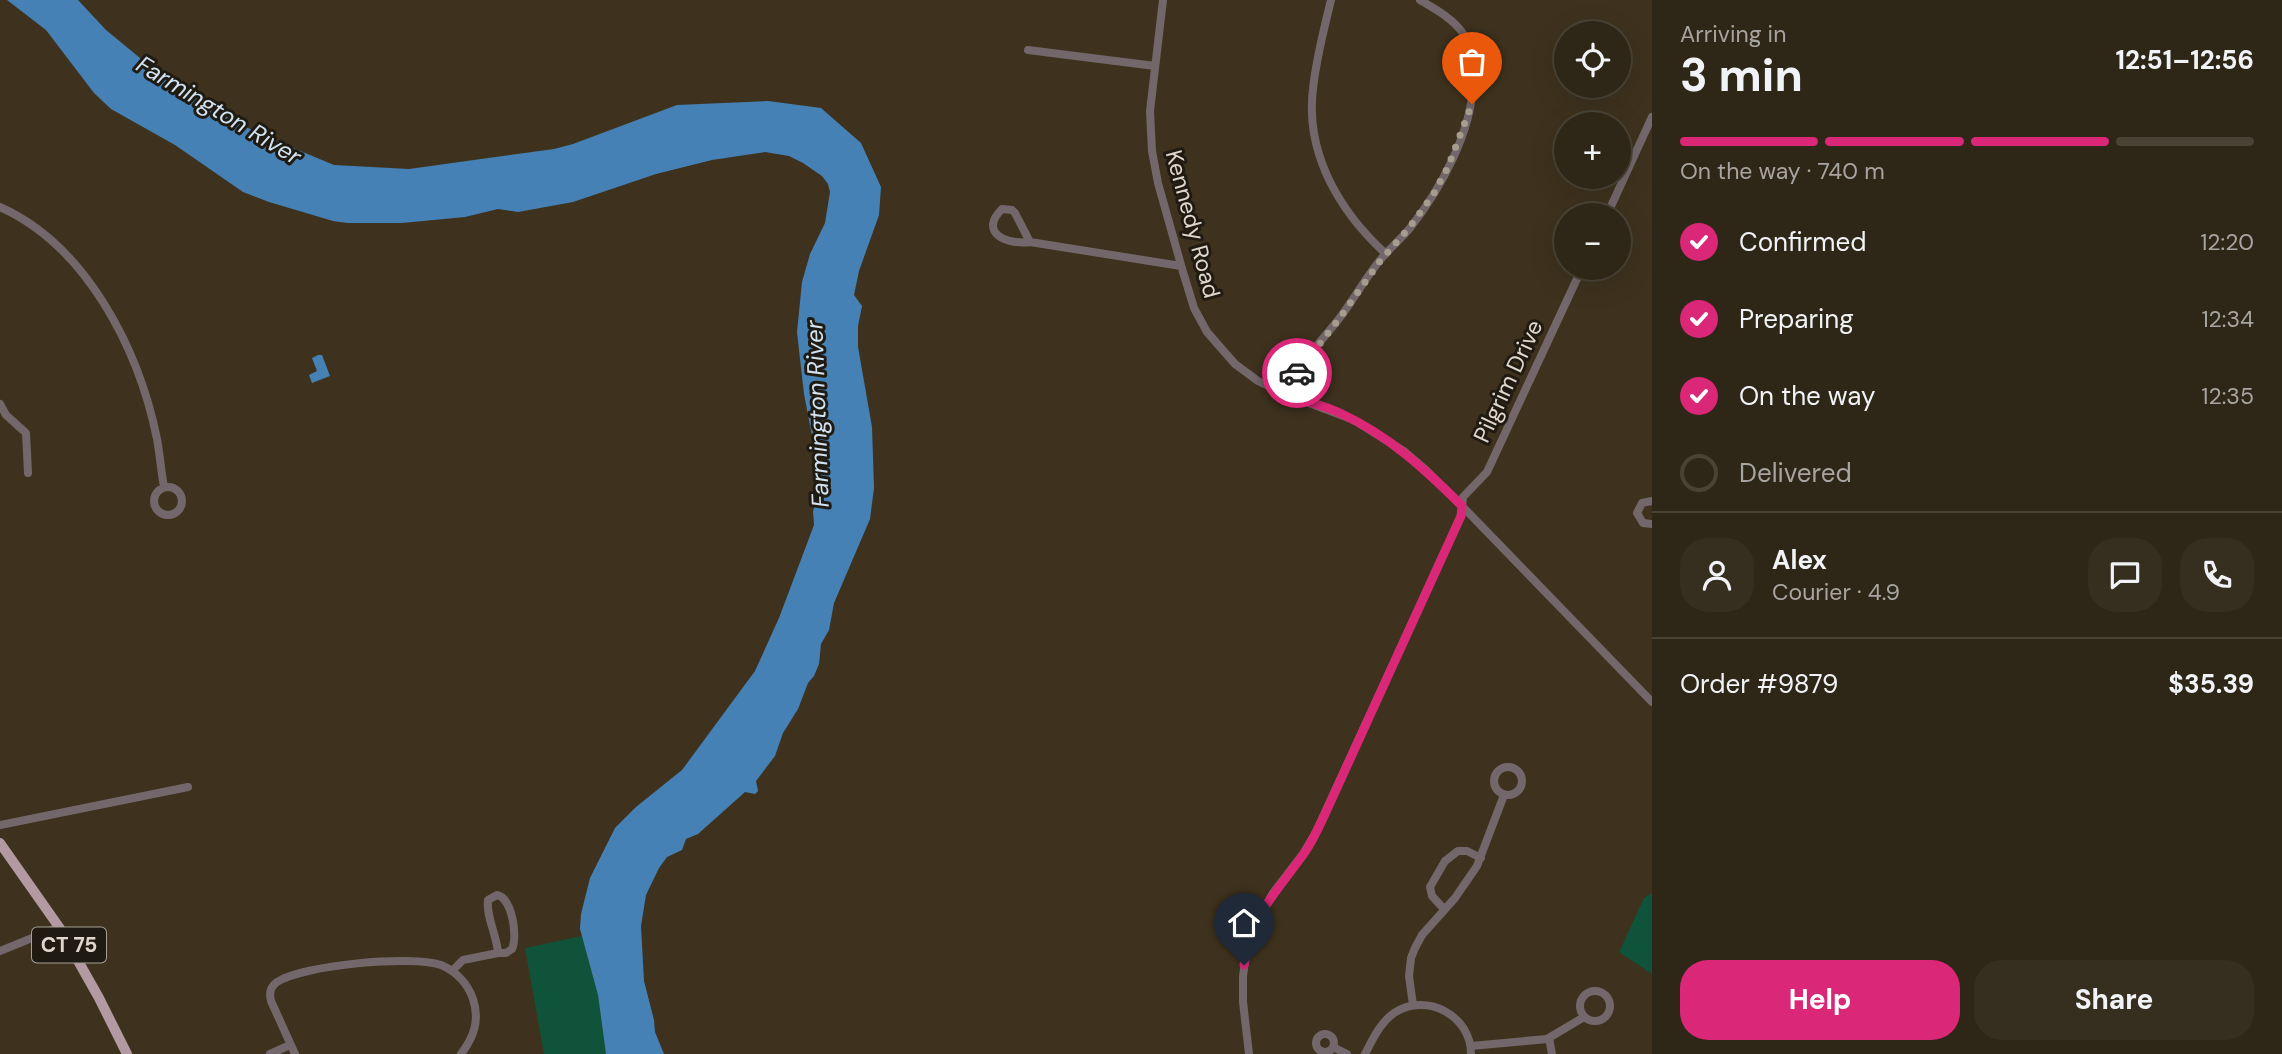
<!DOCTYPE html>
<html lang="en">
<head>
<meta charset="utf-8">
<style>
  :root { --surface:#2e2616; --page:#362e1f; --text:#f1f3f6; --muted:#a7a5a1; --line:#494335; --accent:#db2777 }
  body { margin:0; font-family:"DM Sans",sans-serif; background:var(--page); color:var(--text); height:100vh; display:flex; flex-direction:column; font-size:26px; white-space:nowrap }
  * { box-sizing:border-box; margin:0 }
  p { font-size:23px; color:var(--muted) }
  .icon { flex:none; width:38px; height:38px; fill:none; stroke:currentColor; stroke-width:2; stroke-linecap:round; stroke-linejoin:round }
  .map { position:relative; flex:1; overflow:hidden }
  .side { display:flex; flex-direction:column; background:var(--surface); width:630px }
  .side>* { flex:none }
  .controls { position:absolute; left:1554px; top:21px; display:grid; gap:14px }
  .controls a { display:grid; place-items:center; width:77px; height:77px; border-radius:50%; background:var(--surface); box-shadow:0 7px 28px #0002,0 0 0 2px var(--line); font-size:35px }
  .pin { position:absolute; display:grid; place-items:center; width:60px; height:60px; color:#fff; margin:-72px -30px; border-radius:50% 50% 50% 0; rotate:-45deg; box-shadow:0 0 7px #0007 }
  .pin .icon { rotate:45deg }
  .courier { position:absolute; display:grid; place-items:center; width:70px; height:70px; margin:-35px; border:5px solid #db2777; border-radius:50%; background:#fff; color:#222; box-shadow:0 2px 9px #0007 }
  .headline em { font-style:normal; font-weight:700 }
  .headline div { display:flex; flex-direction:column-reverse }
  .headline { display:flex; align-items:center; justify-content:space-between; height:119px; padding:0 28px }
  h1 { font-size:46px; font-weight:700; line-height:52px }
  .bar { display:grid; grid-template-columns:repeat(4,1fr); gap:10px 7px; align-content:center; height:84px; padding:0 28px }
  .bar i { height:9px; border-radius:5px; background:var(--line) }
  .bar .selected { background:var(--accent) }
  .bar p { grid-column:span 4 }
  .line { display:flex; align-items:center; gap:18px; padding:0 28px; border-top:2px solid var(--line) }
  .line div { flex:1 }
  .round { display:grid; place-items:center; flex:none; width:74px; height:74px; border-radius:28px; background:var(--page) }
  ol { padding:0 28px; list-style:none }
  li { display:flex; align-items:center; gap:21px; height:77px }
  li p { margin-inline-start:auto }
  li .icon { padding:7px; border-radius:50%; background:var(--accent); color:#fff; stroke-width:4 }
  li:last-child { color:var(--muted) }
  li i { width:38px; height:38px; border:4px solid var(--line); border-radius:50% }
  .button { display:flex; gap:14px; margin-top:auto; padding:14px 28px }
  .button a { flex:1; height:80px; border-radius:28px; background:var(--accent); color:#fff; font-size:28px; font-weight:700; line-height:80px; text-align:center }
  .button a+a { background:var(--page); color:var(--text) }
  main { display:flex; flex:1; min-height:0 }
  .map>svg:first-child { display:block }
  .green { fill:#0f533a }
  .water { fill:#4681b5 }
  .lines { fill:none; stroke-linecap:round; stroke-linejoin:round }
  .minor { stroke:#74676b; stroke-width:8 }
  .major { stroke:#b399a1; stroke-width:10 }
  .done { stroke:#a79d8f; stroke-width:7; stroke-dasharray:0 12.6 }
  .route { stroke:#db2777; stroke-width:9 }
  .labels { text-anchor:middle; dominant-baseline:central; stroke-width:6; stroke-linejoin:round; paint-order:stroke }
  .shield { fill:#201b12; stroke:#a69f94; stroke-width:2 }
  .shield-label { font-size:21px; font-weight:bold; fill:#e0d7cc }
  .street-label { font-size:23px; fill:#e0d7cc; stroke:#201b12 }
  .water-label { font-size:24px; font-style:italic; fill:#d2e2f0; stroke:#201b12 }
</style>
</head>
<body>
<main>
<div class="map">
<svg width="1652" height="1054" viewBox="0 0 1652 1054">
  <rect width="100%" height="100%" fill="#3e321e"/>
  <path class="green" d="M1652 893V974L1619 952 1644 898Z
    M582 936 598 995 606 1054H544L525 948Z"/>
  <path class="water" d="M7 0H78L106 30 146 63 172 82 221 114 262 135 334 165 409 169 554 149 573 144 677 105 768 101 821 108 861 143 881 187 879 215 859 271 854 295 862 306 858 326V347L872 427 874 488 870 519 834 603 829 630 821 644 819 664 814 676 808 683 798 709 783 733 775 756 756 781 758 791 755 794 745 792 698 834 686 839 682 850 667 857 659 868 646 895 641 926 644 981 654 1020 655 1032 664 1054H606L598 995 580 929 581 914 590 878 615 828 636 807 682 770 755 671 779 618 814 525 813 511 818 496 819 472 804 394 797 332 802 282 810 254 825 223 830 192 828 184 822 176 803 163 789 156 765 152 712 160 656 174 573 202 518 212 498 209 465 217 402 223H347L333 221 269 202 243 192 175 145 111 109 94 93 46 30Z
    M318 355H322L330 376 312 383 309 375 317 371 312 358Z"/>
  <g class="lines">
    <path class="minor" d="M1163 0 1150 111 1152 151 1158 183 1183 272 1194 308 1207 332 1235 364 1258 381 1285 394 1354 420 1405 452 1426 470 1462 506 1652 702
      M1331 0C1324 29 1316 59 1313 89 1305 154 1340 212 1386 254
      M1028 50 1155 66
      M0 207C87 246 139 350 157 439 160 455 161 471 164 487
      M1607 215 1652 117
      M1030 242 1015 213 1012 210 1002 209C978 233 1007 245 1030 242L1181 266
      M1285 394C1297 366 1319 344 1338 320 1353 301 1365 278 1381 259 1390 248 1401 239 1410 228 1440 190 1472 132 1473 83 1474 65 1473 47 1462 32 1452 18 1435 9 1420 0
      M0 404 6 415 26 433 28 473
      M154 501a14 14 0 1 1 28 0a14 14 0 1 1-28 0Z
      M1652 501 1642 503 1637 513 1643 523 1652 524
      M1494 781a14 14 0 1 1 28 0a14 14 0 1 1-28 0Z
      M0 825 188 787
      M1444 909 1432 896 1430 887 1445 861 1458 851H1467L1481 858
      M0 951 59 927
      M452 971 463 960 498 953C497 935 486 918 488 900L497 895C512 898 518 936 512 949L506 953H498
      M1580 1006a15 15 0 1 1 30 0a15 15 0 1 1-30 0Z
      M1413 1005 1409 976 1411 958 1415 948 1422 935 1455 898 1477 866 1504 795
      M1316 1043a9 9 0 1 1 18 0a9 9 0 1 1-18 0Z
      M1549 1038 1552 1054
      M1471 1046 1547 1039 1584 1017
      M1333 1047 1347 1054
      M270 1054 290 1045
      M295 1054 271 1001C269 994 270 987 277 982 303 965 411 955 441 965 456 971 468 984 473 999 480 1020 474 1037 461 1054
      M1249 1054 1243 1002V976L1246 955 1254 928 1273 893 1303 854 1316 832 1461 516 1463 497 1487 472 1582 268
      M1365 1054C1373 1039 1380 1023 1394 1013 1426 992 1471 1015 1471 1054"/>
    <path class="major" d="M0 843 59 927 99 998 127 1054"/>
  </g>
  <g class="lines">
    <path class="done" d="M1297 373 1339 319 1380 261 1409 228 1433 195 1448 167 1472 104"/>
    <path class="route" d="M1244 965C1252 912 1277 892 1305 852 1313 840 1319 827 1325 814L1461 516 1462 506C1425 469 1389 436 1342 414 1324 405 1304 401 1285 394L1297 373"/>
  </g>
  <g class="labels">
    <rect class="shield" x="32" y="927.5" width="74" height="35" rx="5"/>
    <g class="shield-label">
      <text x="69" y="945">CT 75</text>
    </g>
    <g class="street-label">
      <text transform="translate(1193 224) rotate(75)">Kennedy Road</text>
      <text transform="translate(1508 381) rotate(-65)">Pilgrim Drive</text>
    </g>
    <g class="water-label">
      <text transform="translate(219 110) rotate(31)">Farmington River</text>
      <text transform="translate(817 414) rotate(-92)">Farmington River</text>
    </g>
  </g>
</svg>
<div class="controls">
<a><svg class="icon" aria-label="locate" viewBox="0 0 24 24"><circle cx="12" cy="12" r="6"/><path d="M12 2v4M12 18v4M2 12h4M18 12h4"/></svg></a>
<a>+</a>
<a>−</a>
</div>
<div class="pin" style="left:1472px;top:104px;background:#ea580c"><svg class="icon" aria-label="bag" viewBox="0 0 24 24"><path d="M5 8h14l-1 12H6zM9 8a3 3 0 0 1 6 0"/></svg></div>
<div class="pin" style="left:1244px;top:965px;background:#1f2937"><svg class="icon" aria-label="home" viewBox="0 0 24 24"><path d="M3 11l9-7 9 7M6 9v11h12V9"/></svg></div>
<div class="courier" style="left:1297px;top:373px"><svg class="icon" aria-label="car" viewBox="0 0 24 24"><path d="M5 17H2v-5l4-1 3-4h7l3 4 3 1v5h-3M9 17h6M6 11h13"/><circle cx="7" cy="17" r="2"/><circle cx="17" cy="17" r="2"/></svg></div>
</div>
<section class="side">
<div class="headline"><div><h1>3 min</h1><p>Arriving in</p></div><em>12:51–12:56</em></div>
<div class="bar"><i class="selected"></i><i class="selected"></i><i class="selected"></i><i></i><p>On the way · 740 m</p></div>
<ol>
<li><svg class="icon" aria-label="check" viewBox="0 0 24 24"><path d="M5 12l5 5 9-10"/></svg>Confirmed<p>12:20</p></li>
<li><svg class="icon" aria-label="check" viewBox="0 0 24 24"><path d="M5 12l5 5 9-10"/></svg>Preparing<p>12:34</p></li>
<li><svg class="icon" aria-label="check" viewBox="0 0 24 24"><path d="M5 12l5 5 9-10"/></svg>On the way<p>12:35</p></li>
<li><i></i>Delivered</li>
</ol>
<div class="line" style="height:126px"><a class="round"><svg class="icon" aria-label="person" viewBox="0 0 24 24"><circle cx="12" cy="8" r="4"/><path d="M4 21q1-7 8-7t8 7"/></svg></a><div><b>Alex</b><p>Courier · 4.9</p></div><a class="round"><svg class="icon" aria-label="chat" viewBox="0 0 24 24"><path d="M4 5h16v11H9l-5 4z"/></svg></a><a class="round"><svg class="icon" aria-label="phone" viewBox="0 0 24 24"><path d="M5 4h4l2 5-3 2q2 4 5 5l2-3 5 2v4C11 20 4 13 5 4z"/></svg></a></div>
<div class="line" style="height:91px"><div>Order #9879</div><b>$35.39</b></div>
<div class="button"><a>Help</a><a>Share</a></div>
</section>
</main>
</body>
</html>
